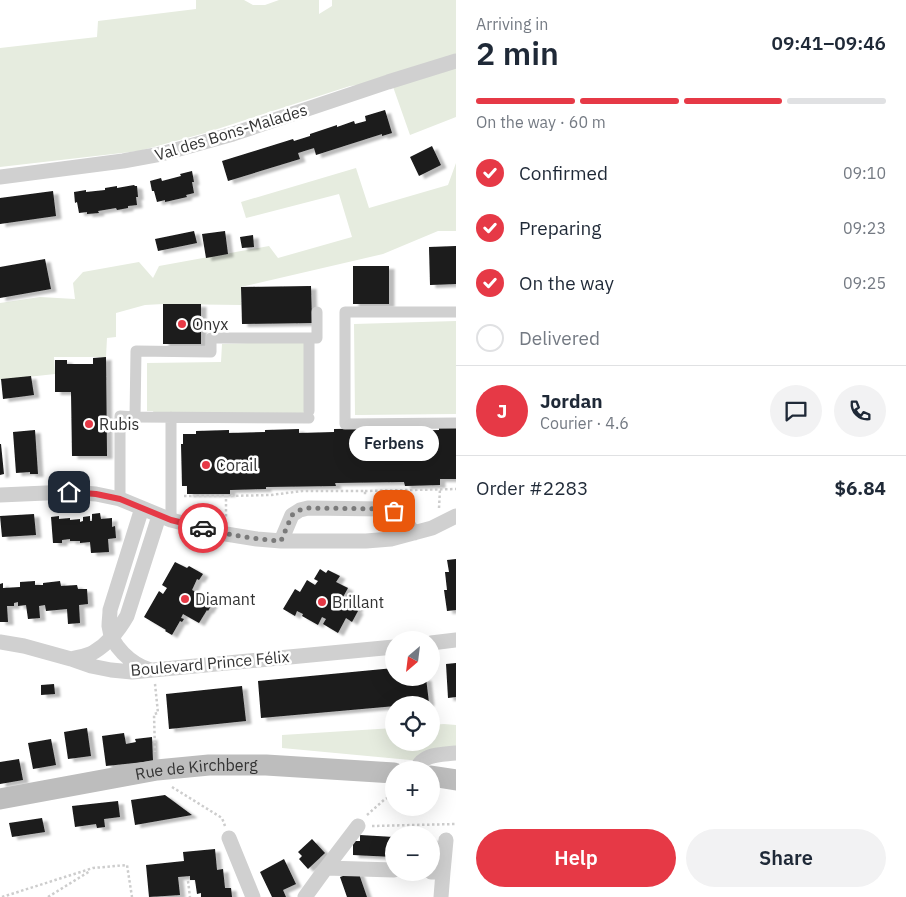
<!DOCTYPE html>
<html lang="en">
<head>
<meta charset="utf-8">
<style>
  :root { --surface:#fff; --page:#f2f2f3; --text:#1f2937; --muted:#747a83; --line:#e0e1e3; --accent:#e63946 }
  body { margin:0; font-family:"IBM Plex Sans",sans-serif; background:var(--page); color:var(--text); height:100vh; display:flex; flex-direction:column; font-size:19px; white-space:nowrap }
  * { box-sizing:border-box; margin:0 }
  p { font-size:16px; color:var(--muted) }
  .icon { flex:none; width:28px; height:28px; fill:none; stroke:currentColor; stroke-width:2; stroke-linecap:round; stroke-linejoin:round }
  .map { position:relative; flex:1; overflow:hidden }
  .drawer { display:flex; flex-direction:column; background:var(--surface); width:450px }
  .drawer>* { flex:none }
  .needle { width:32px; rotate:208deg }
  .buttons { position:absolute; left:385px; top:631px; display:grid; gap:10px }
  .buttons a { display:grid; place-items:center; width:55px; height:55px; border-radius:50%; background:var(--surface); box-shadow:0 5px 20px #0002; font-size:25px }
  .pin { position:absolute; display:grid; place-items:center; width:42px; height:42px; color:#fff; margin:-21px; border-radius:10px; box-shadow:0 2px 8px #0006 }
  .courier { position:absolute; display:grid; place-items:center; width:50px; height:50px; margin:-25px; border:4px solid #e63946; border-radius:50%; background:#fff; color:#222; box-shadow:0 1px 6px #0007 }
  .bubble { position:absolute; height:35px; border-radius:18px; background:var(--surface); box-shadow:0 5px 20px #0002; font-size:16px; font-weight:600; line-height:35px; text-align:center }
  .headline em { font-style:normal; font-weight:600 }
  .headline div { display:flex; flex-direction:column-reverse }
  .headline { display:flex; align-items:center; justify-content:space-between; height:85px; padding:0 20px }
  h1 { font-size:32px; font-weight:600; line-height:38px }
  .bar { display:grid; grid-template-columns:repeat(4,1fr); gap:8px 5px; align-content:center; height:60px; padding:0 20px }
  .bar i { height:6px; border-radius:4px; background:var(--line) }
  .bar .selected { background:var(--accent) }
  .bar p { grid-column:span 4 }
  .line { display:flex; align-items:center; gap:12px; padding:0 20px; border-top:1px solid var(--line) }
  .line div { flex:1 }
  .round { display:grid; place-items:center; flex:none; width:52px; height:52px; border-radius:26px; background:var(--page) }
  ol { padding:0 20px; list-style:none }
  li { display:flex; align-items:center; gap:15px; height:55px }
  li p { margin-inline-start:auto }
  li .icon { padding:5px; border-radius:50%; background:var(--accent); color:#fff; stroke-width:4 }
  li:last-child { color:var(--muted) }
  li i { width:28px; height:28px; border:2px solid var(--line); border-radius:50% }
  .cta { display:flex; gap:10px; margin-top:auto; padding:10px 20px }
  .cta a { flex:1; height:58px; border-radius:30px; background:var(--accent); color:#fff; font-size:20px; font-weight:600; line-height:58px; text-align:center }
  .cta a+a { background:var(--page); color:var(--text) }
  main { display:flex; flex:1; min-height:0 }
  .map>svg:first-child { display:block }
  .green { fill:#e6ecdf }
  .building { fill:#1a1a1a; filter:url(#shadow) }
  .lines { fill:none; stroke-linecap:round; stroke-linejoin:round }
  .path { stroke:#cdcdcd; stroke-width:2.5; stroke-dasharray:2.5 2.5; stroke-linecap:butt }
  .pedestrian { stroke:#d0d0d0; stroke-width:11 }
  .minor { stroke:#d0d0d0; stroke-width:15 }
  .secondary { stroke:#bdbdbd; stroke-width:21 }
  .done { stroke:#7a7a7a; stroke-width:5; stroke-dasharray:0 9 }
  .route { stroke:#e63946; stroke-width:6 }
  .poi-dot { fill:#e63946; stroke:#fff; stroke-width:2 }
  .labels { text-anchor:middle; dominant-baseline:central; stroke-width:5; stroke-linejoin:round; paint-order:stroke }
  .street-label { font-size:16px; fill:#333; stroke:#fff }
  .poi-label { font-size:16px; fill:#333; stroke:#fff; text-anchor:start }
</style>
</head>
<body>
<main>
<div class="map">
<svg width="456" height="897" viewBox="0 0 456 897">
  <defs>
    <filter id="shadow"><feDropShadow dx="5.5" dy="3" stdDeviation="1" flood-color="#0004"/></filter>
  </defs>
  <rect width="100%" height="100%" fill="#fff"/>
  <path class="green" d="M196 0H244L253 5H265L279 0H319V14L332 6V0H456V117L410 135 391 81 350 86 205 133 139 151 0 167V48L97 37 98 21 196 9Z
    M456 163V231H438L383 254 241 287V305L163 304 145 305 116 313V337L107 338 106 357H54L55 374 0 380V303L40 297 75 299 73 283 83 272 139 262 153 278 159 266 269 246 278 258 352 237 339 194 246 218 241 202 356 168 369 208 448 185Z
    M456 321V414L355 415 354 324Z
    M304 341 305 415 154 414 153 411H147V363L221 362 222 344Z
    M444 724 456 725V753L421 761 282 748V735L394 728V742H431V725Z"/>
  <path class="building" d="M385 110 392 133 382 136V134L316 155 314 148 298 153 300 159 228 181 222 161 293 139 294 141 310 136V134L337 125V127L354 121 355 124 366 121 365 116Z
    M432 146 441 165 419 176 410 157Z
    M192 171 194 182H192L194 193 186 195 187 197 165 202V200L157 202 154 191H152L150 181 161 178 162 181 181 176 180 174Z
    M134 185 135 186H137L138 197H136L137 205 128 206V208L117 210 116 208 98 211 99 213 87 214V212L79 213 77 202 75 203 74 192 86 190V192L105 190V188L117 186V188Z
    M53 191 56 216 0 224V198Z
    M194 231 197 243 158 251 155 239Z
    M225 231 228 254 206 258 202 234Z
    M253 235 254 247 242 248 240 237Z
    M456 246V284L430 285 429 247Z
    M45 259 51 289 0 298V267Z
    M353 266H389V304H353Z
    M311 286 312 323 242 324 241 287Z
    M163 304H201V344H163Z
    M106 357 107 456H72L71 392H55V360H67V364H93V358Z
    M31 376 34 395 3 399 1 379Z
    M403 428V431L439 430V428H456V479H440V485L405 486 404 482 335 483 336 486 266 487V489L230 490V494H187V486H182L181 444H183V434H196V431L229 430V433L265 432V430L299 429V433L334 432V429Z
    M35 430 38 474H30V472L16 473 13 432Z
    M0 444H1L4 474 0 475Z
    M100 513 101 519 112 518V527L115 526 116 538 108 539 109 552 91 553 90 542 80 543V541H70V539L62 540V543H53L51 517 59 516V519L70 518V520L80 519V522L83 521V517L90 516V521H92V514Z
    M34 514 36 535 2 537 0 516Z
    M456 559V610L447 611 444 590H447L445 572H449L447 560Z
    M175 562 187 568 189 566 203 574 199 580 197 579 192 590 208 598 209 596 215 599 208 611 207 610 199 623 183 614 181 618 184 619 182 622 180 621 172 635 165 631 166 630 144 617 159 591 163 594 167 588 162 585Z
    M320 569 326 573 328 570 340 576 336 582 348 588 343 597 348 600 349 597 360 603 356 610 358 611 352 622 346 618 338 633 323 624 326 619 322 617 318 625 302 616 303 614 297 611 295 616 283 609 295 589 300 592 307 580 315 585 318 581 314 579Z
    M35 581V585H43V583L60 581 61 586 77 585 78 589H87L88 604 79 605 80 623 68 624 67 609 46 611 45 605 39 606 40 618 28 619 26 605 18 606V602L14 603V606H7L8 622H0V584L3 583V588L20 587V582Z
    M456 663V697L448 698 446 664Z
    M394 668V678H426L429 703 261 718 258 681Z
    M54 684 55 694 41 695V685Z
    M242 686 246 721 169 729 166 694Z
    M87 728 91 756 68 759 64 732Z
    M124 733 126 744 136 742 135 739 152 737 153 761 106 766 102 736Z
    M51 739 56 765 33 769 28 743Z
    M19 759 23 780 0 784V762Z
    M165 795 192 815 135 825 131 800Z
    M118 801 120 817 104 819 105 827 97 828 96 824 75 827 72 806Z
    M42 818 45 832 12 837 9 823Z
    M360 835 394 837V857L353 855V841H360Z
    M431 838H434V843L441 844 440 859 431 858Z
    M312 839 325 853 308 869 299 859 302 856 298 852Z
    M215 849 217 870 223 869 225 888H231L232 897H201V893L197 894 195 880H190V876L178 877 180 895 149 897 146 865 184 861 183 852Z
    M284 859 296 884 283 890 286 897H272L260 872Z
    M358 871 367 897H347L340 877Z"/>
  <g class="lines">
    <path class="path" d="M365 491 456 489
      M184 496H226V519
      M226 496 271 495 302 491H365V495
      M439 508 440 489
      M155 684 158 713 154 714 155 752
      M172 787 222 818 225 826
      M367 815 385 799 394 795
      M372 826 456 824
      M188 881 190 897
      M2 897 93 868 127 865 132 897
      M48 897 90 871"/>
    <path class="pedestrian" d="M456 312H345V424L456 423
      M309 411V343
      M309 418 135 417 136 351 211 352V338H317V312
      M120 499V416L135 417
      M171 520V417"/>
    <path class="minor" d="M0 177 123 161 161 154 233 134 388 82 456 61
      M0 495 69 492 96 494 120 499 171 520 226 534 257 539 281 541H366L391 539 432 528 456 516
      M142 508 110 610C110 615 109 621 109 626 111 646 131 664 150 670
      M281 541 292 515 300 510 308 508 383 509C401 512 404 520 414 533
      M0 642 24 646 71 659 91 666 111 670 132 672 394 647
      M431 643 456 640
      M71 659C78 657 88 656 94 652 109 643 119 630 127 616L159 516
      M416 770C423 753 440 755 456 753
      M229 838 253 897
      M326 868 394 870
      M431 872H443L441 897
      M443 872 446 840
      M305 897 326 868 358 826"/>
    <g class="secondary">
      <path d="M431 776 456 780"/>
      <path id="s1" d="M0 799 157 770 209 765H266L394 773"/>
    </g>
  </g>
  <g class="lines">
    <path class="done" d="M203 528C229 535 254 539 281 541L292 515 300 510 308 508 384 509 394 511"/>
    <path class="route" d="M69 492 96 494 120 499 171 520 203 528"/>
  </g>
  <g class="poi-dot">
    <circle cx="182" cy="324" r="5"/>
    <circle cx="89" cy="424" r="5"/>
    <circle cx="206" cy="465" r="5"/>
    <circle cx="185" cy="599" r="5"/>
    <circle cx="322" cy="602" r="5"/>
  </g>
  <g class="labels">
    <g class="street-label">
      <text transform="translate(231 132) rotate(-17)">Val des Bons-Malades</text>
      <text transform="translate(210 663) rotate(-5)">Boulevard Prince Félix</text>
      <text stroke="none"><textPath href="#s1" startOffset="199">Rue de Kirchberg</textPath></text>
    </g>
    <g class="poi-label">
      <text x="192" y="324">Onyx</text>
      <text x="99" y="424">Rubis</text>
      <text x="216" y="465">Corail</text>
      <text x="195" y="599">Diamant</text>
      <text x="332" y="602">Brillant</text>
    </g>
  </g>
</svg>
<div class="buttons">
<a><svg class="needle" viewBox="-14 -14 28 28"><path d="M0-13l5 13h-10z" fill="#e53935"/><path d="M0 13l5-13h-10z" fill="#747a83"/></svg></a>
<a><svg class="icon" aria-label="locate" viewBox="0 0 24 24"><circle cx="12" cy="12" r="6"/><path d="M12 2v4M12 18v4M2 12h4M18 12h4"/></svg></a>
<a>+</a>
<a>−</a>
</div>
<div class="pin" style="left:394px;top:511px;background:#ea580c"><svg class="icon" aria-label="bag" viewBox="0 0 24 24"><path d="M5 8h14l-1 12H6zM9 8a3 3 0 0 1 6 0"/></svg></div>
<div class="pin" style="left:69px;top:492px;background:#1f2937"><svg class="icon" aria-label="home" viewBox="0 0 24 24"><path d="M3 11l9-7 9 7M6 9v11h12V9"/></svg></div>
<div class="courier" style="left:203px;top:528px"><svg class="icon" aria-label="car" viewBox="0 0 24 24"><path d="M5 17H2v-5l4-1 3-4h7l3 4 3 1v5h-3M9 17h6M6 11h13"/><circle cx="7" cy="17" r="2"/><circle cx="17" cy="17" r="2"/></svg></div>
<div class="bubble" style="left:349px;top:426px;width:90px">Ferbens</div>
</div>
<section class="drawer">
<div class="headline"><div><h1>2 min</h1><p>Arriving in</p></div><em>09:41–09:46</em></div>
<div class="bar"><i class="selected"></i><i class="selected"></i><i class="selected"></i><i></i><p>On the way · 60 m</p></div>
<ol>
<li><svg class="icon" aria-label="check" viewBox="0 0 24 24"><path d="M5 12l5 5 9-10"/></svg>Confirmed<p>09:10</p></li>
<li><svg class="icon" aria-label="check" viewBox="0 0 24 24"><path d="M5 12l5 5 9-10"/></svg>Preparing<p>09:23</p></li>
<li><svg class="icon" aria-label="check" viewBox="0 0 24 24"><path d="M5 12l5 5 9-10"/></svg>On the way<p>09:25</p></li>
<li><i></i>Delivered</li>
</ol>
<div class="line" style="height:90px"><b class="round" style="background:var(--accent);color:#fff">J</b><div><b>Jordan</b><p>Courier · 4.6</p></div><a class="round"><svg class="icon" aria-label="chat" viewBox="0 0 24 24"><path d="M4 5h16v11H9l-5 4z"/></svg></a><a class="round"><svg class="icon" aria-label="phone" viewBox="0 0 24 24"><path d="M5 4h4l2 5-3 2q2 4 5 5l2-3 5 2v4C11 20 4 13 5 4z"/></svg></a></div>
<div class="line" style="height:65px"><div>Order #2283</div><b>$6.84</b></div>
<div class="cta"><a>Help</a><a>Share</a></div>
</section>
</main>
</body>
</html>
